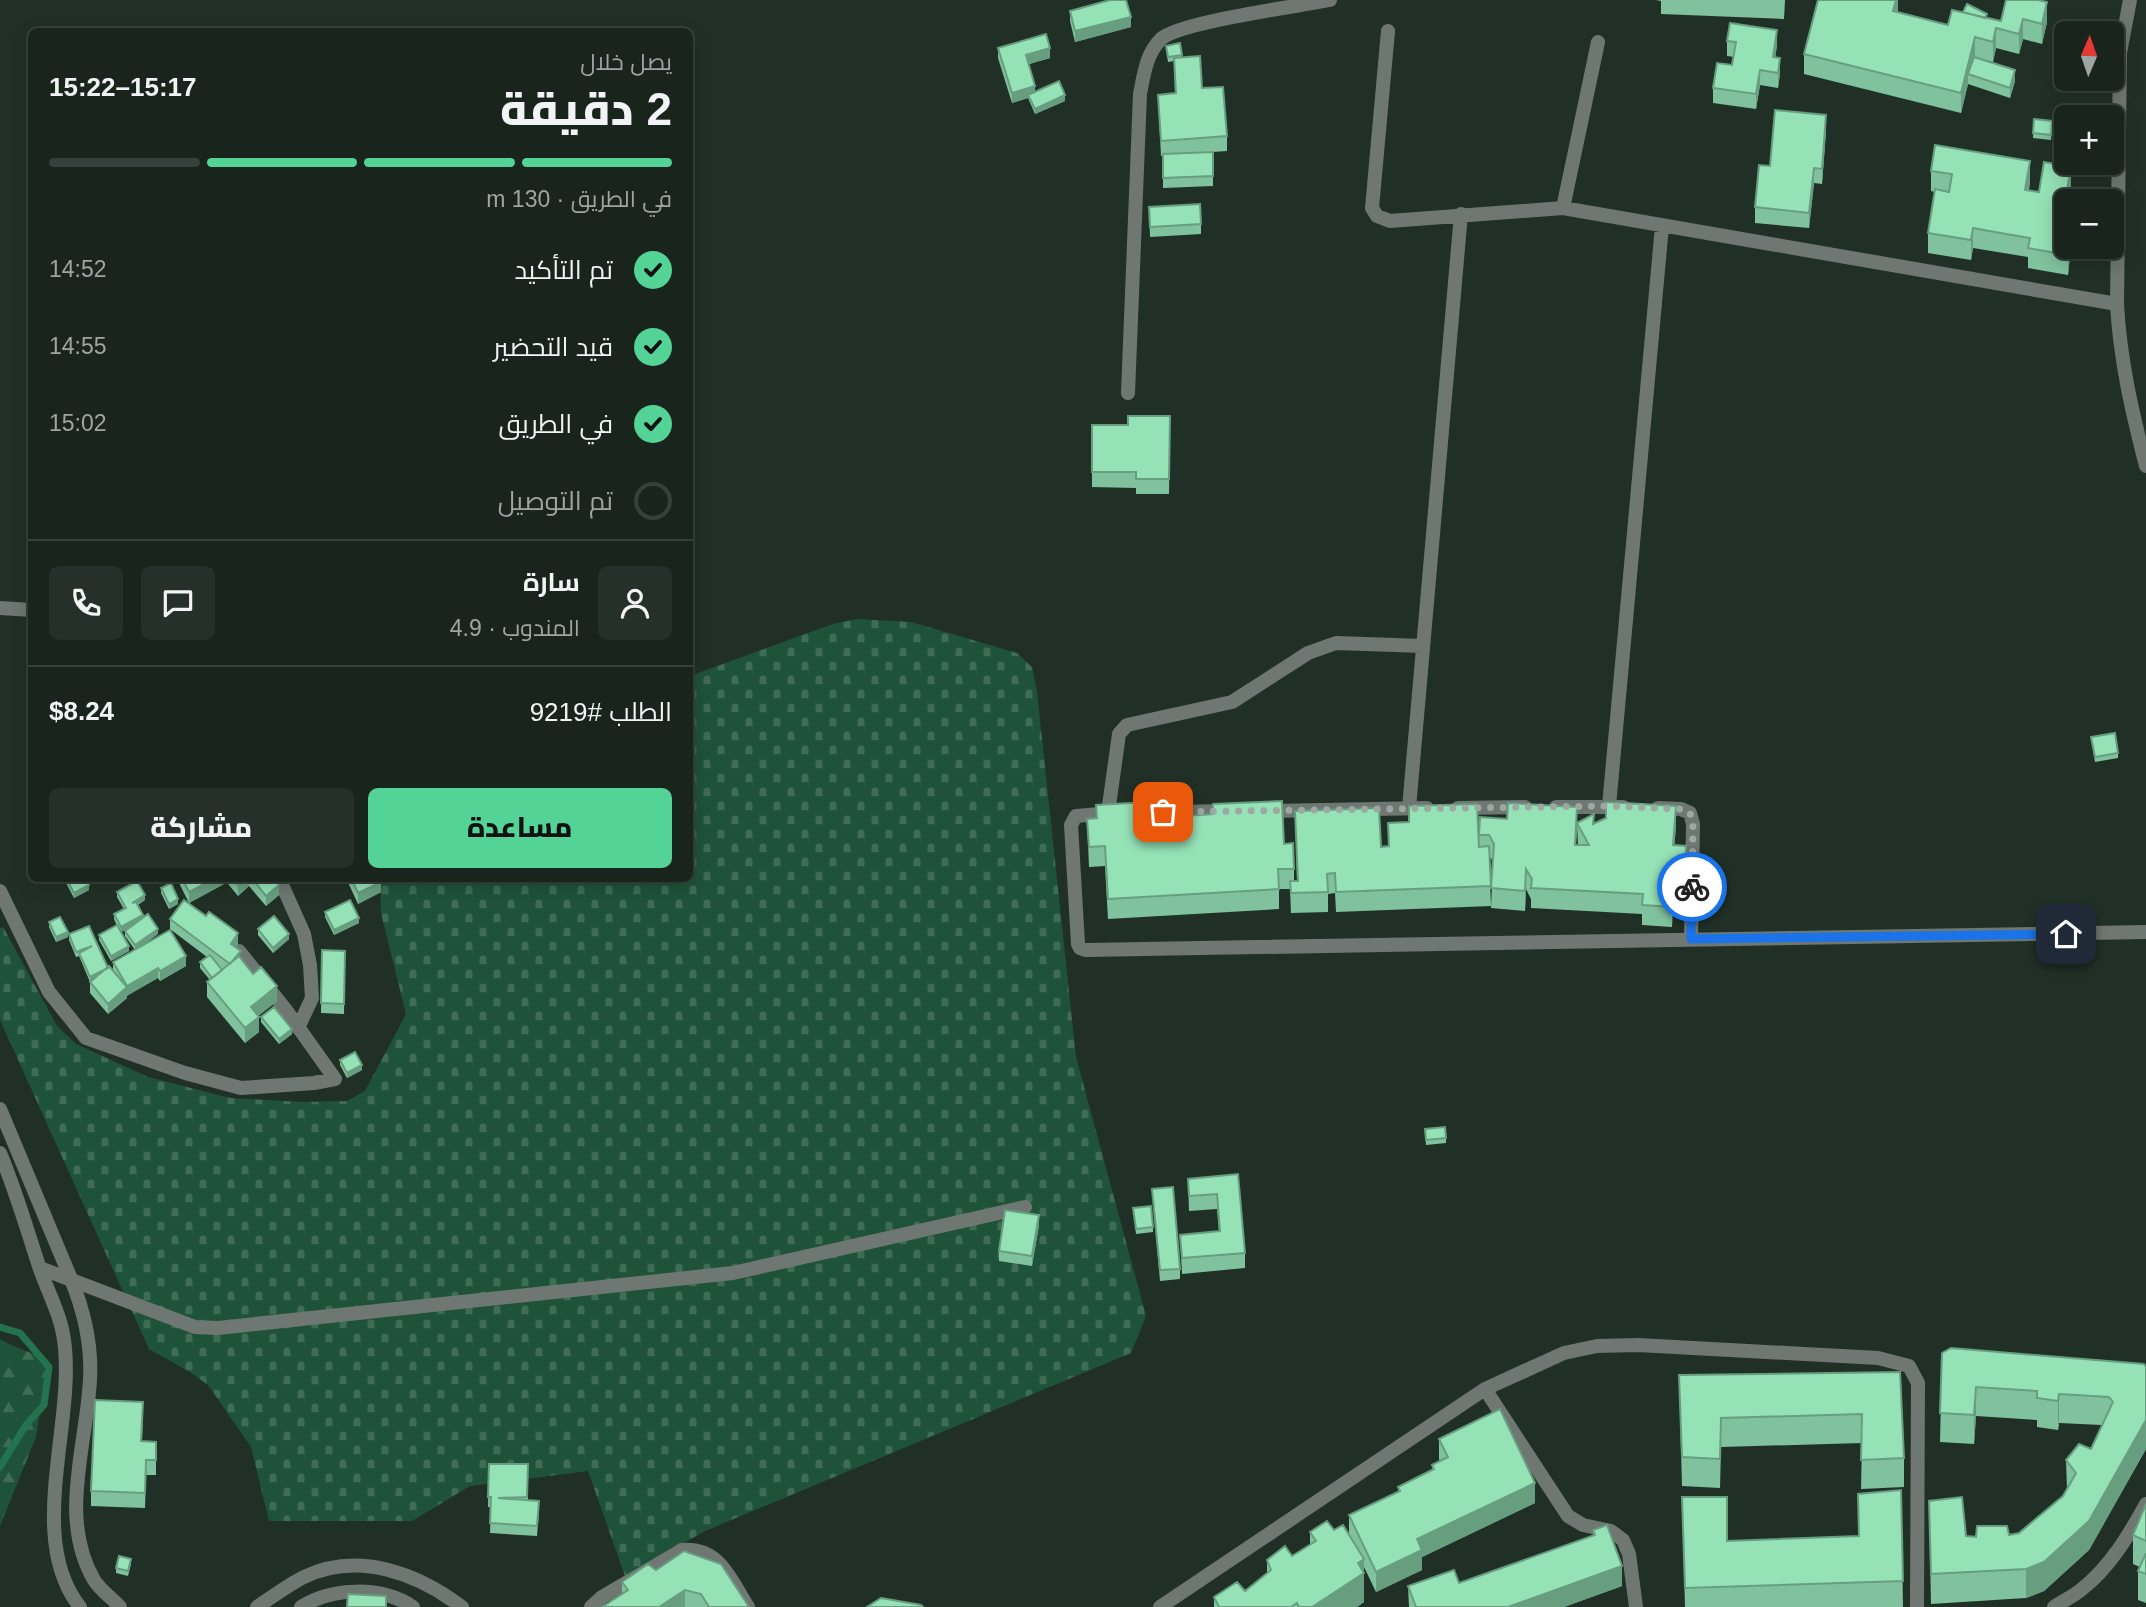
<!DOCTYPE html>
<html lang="ar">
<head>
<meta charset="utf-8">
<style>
  :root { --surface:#19241d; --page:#26302a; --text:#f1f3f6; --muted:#9fa4a4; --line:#37413b; --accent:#54d396 }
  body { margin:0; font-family:Helvetica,Cairo,sans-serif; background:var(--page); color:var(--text); direction:rtl; height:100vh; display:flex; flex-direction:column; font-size:26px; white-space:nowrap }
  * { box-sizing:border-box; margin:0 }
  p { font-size:23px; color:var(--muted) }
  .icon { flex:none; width:38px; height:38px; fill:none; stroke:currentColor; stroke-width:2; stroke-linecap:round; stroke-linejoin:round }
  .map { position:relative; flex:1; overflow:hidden; direction:ltr }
  .details { position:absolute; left:28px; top:28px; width:665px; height:854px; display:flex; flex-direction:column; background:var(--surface); border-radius:10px; box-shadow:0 4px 18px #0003,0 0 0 2px var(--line); direction:rtl }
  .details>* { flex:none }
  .needle { width:46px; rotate:2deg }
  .fabs { position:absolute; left:2054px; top:21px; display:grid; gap:14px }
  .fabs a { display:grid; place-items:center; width:70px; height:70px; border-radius:10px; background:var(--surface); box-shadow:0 4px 18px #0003,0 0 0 2px var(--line); font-size:35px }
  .pin { position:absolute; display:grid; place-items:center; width:60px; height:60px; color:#fff; margin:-30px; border-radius:14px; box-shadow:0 4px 10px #0006 }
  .courier { position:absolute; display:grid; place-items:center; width:70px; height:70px; margin:-35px; border:5px solid #1a73e8; border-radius:50%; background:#fff; color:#222; box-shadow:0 2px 9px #0007 }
  .headline em { font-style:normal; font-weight:800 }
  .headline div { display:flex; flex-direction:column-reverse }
  .headline { display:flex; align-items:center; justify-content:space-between; height:119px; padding:0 21px }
  h1 { font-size:46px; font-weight:800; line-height:52px }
  .bar { display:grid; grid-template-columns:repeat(4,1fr); gap:10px 7px; align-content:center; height:84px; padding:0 21px }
  .bar i { height:9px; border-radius:5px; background:var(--line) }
  .bar .current { background:var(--accent) }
  .bar p { grid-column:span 4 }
  .line { display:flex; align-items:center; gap:18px; padding:0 21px; border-top:2px solid var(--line) }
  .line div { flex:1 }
  .round { display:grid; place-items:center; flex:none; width:74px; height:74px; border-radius:10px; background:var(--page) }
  ol { padding:0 21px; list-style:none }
  li { display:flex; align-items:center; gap:21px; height:77px }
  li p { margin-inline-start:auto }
  li .icon { padding:7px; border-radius:50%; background:var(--accent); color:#111; stroke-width:4 }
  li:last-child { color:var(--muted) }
  li i { width:38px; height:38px; border:4px solid var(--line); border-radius:50% }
  .button { display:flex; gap:14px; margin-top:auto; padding:14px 21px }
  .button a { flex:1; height:80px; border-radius:10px; background:var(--accent); color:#111; font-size:28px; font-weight:800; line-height:80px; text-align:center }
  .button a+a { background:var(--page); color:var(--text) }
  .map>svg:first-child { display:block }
  .forest { fill:url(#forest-firs) }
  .cemetery { fill:url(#cemetery-stones) }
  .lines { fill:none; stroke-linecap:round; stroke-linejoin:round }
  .stream { stroke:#23734e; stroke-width:7 }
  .minor { stroke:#6f7772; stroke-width:14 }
  .tertiary { stroke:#6f7772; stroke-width:14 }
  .wall { fill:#80c29d }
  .shaded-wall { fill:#689e80 }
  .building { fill:#95e2b7; stroke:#689e80; stroke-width:2 }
  .done { stroke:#9ca8a1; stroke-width:7; stroke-dasharray:0 12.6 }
  .route { stroke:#1a73e8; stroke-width:9 }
</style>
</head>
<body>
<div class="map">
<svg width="2146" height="1607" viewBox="0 0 2146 1607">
  <defs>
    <pattern id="forest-firs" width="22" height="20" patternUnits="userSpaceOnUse" patternTransform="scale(1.75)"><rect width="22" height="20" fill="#1e5339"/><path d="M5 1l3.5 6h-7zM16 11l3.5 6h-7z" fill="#3e6c55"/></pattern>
    <pattern id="cemetery-stones" width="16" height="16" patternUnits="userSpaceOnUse" patternTransform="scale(1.75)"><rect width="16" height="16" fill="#1e5339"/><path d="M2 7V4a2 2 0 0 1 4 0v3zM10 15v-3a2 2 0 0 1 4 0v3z" fill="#3e6c55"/></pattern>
  </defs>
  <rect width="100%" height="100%" fill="#213027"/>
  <path class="forest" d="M0 1338 2 1341 48 1360 36 1437 0 1526Z"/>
  <path class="cemetery" d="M857 619 911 622 1017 653 1032 667 1037 692 1076 1057 1146 1316 1131 1353 705 1531 625 1576 588 1471 470 1486 412 1521H269L251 1447 208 1385 190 1372 149 1349 0 1020V928L3 927 57 1026 76 1044 148 1077 230 1098 302 1102 347 1101 365 1091 406 1014 381 913 380 879 690 878V676L833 624Z"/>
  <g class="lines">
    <path class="stream" d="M0 1327 20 1333 49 1367 44 1405 26 1425 0 1467"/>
    <path class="minor" d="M1388 31 1372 208 1377 216 1390 221 1563 208 2117 304
      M1563 208 1598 42
      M1128 393 1140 94C1144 74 1146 54 1161 39 1178 22 1300 6 1330 0
      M0 608 32 610
      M1609 806 1662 226
      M1556 807H1623
      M1409 808 1461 214
      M1458 808 1525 807
      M1658 808 1681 809 1690 813 1693 824 1691 939
      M1266 811 1427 808
      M1168 812 1231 811
      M1108 813 1119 734 1127 725 1232 702 1308 653 1336 643 1423 646
      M1112 813 1076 816 1071 825 1078 944 1080 948 1086 950 2146 932
      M279 878 304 934 310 965 312 998 298 1028
      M0 891 49 992 86 1038 185 1073 241 1088 314 1083 335 1079 286 1010 239 951
      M40 1268 195 1327 218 1328 733 1273 1025 1207
      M1485 1389 1568 1516 1583 1525 1611 1531 1623 1540 1629 1554 1636 1607
      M591 1607 602 1597 682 1550C720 1547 730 1579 748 1607
      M1160 1607 1485 1389 1564 1353 1597 1346 1638 1345 1878 1358 1909 1366 1918 1383 1917 1607"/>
    <path class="tertiary" d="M2130 0 2120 53 2117 304C2120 360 2132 412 2146 466
      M0 1109 71 1279C84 1311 92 1344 90 1379 87 1445 58 1518 94 1580 100 1590 112 1598 120 1607
      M0 1153C16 1191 27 1230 40 1269 48 1292 61 1316 64 1340 76 1422 25 1538 80 1607
      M257 1607C272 1597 288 1585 304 1577 358 1551 417 1573 462 1607
      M301 1607C332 1587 382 1586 413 1607
      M2054 1607C2063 1601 2074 1596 2082 1589 2110 1567 2129 1535 2146 1504"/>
  </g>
  <path class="wall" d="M1656 0H1785L1784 19 1661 14V1Z
    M1898 0V12L1948 25 1987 18 2001 21 2006 0 2047 22 2042 44 2023 39 2019 54 1996 48 1993 62 1975 57 2015 81 2010 98 1968 84 1961 113 1804 74V54Z
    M1070 11 1131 27 1075 42 1070 21Z
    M1727 41 1777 45 1775 58 1780 74 1778 88 1760 85 1756 109 1713 103V88L1732 65 1734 57 1727 56Z
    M1166 46 1182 55V58L1202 88 1227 136V151L1213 152V186L1163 188V156H1161L1158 95 1175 94 1174 61 1168 62Z
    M998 48 1050 58 1029 64 1035 91 1065 101 1035 114 1028 98 1012 103 998 58Z
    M2034 119 2052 121 2051 140 2033 138Z
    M1826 131 1822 184 1814 183 1809 228 1755 223V207Z
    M1931 171 2030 181 2029 190 2039 192 2071 187 2067 201V247H2071L2068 275 2028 268V257L1973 248 1971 260 1928 253V233L1935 192 1931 191Z
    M1149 207 1201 224V234L1150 237Z
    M1170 416 1169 494H1136V488L1092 487V425H1128Z
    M2091 737 2118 753V758L2095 762Z
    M1213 804 1284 844 1294 869V881H1297L1295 811 1381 847 1388 846V823L1409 822V806L1479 847V835L1577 827 1576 845H1578L1577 823 1676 826 1674 846 1686 866 1684 910 1673 909 1672 927 1642 925V914L1531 908V899L1526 889 1525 911 1491 908 1493 862 1489 855 1491 906 1336 912 1335 893 1328 894V912L1291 913 1290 889H1279V909L1108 919 1105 866 1089 867 1087 819 1096 818V805L1185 816 1213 814Z
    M65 878H86L89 890 74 898 65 881Z
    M127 878H146L138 883 145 900 138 905 143 918 158 934 140 947 186 966 160 981 158 978 127 995V998L108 1014 90 993V982L93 980 90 982 79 956 76 957 69 940V934L108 968 113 971V962L135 950 125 936V931L132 926 121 932 129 951 111 961 99 940V935L117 926 114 919V914L124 909 117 897V892L131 884Z
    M180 878H273L279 895 266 906 249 886 238 896 224 879V884L189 903 180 885Z
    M346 878H380L381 892 358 904Z
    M161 888 178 904 169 909 161 893Z
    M325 912 359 923 334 935 325 917Z
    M170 919 238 944 236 947 241 959 277 1001 258 1016 259 1032 245 1043 207 997V982L210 980 200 968V962L207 957 170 929Z
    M49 922 68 937 56 942 49 927Z
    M258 929 289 939 273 953 258 935Z
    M322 950 345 951 344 1014 321 1013Z
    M261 1017 292 1034 279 1044 261 1022Z
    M340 1060 362 1070 347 1078 340 1065Z
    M1425 1134 1446 1138V1143L1426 1145Z
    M1238 1174 1245 1253V1268L1182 1274 1180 1235 1219 1232 1217 1209 1189 1211 1188 1179Z
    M1152 1189 1180 1269V1279L1160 1281Z
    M1133 1208 1153 1227V1232L1136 1234Z
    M1039 1225 1032 1266 999 1261V1251Z
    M1942 1353 2146 1367V1449L2089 1550 2044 1591 2026 1598 1931 1604 1929 1501 1966 1536 2009 1535 2019 1533 2063 1496 2067 1490 2066 1460 2091 1449 2102 1425 2059 1423 2058 1430 2037 1427V1420L1976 1416 1974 1444 1940 1442Z
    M1900 1372 1904 1458V1487L1861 1489 1862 1443 1721 1447 1720 1488 1682 1486 1679 1375Z
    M143 1417 142 1441 156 1442V1475H146L145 1508 91 1506V1491Z
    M1439 1439 1535 1503 1422 1557V1570L1376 1592 1364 1567V1602L1357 1607H1214V1597L1245 1591 1267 1574V1560L1292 1556 1310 1545V1532L1334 1530 1349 1534V1515L1398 1492V1487L1432 1470V1465L1440 1461 1439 1459Z
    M489 1464H528V1500L539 1511 537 1536 490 1533 491 1507H488Z
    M1901 1490 1903 1607H1685L1682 1497 1727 1541 1858 1536V1494Z
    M2146 1504V1603L2138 1600V1571L2140 1567 2133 1564V1535Z
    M1593 1530 1622 1586 1564 1607H1409L1408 1586 1459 1583 1593 1536Z
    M131 1564 128 1576 116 1573V1568Z
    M656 1570 749 1607H602L622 1594V1582Z"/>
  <path class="shaded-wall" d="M1896 0H1898V9L1893 31V11Z
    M2047 2V22L2042 44V24Z
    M1131 17V27L1075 42V31Z
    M2023 19V39L2019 54V34Z
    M1996 28V48L1993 62V42Z
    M1777 30V45L1773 73V57Z
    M1975 37V57L1968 74V84L1961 113V93Z
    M1050 48V58L1026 65V55Z
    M1780 58V74L1778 88V73Z
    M1760 70V85L1756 109V94Z
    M2015 70V81L2010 98V88Z
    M1035 86V96L1028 95V98L1012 103V93Z
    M1065 95V101L1035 114V109Z
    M1826 115V131L1822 184V169Z
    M2030 161V181L2025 210V190Z
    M2071 167V187L2068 201H2067V210L2064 207Z
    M1814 168V183L1809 228V213Z
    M1973 228V248L1971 260V240Z
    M2069 247H2071L2068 275V255Z
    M1676 806V826L1673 865V845Z
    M1686 846V866L1684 910V890Z
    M1526 869V889L1525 911V891Z
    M132 878H146L132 887Z
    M216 878H224V884L189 903V892Z
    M246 878H249V886L238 896V886Z
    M381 882V892L358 904V893Z
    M89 885V890L74 898V893Z
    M279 885V895L266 906V896Z
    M145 895V900L132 908V903Z
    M178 899V904L169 909V904Z
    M143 915V920L121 932V927Z
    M359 918V923L334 935V930Z
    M158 929V934L135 950V945Z
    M68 932V937L56 942V937Z
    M238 933V944L231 954V944Z
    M289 934V939L273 953V948Z
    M129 946V951L111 961V956Z
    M186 956V966L160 981V971Z
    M108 968V973L90 982V977Z
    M158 968V978L127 996V986Z
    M277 986V1001L251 1022V1007Z
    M127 987V998L108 1014V1004Z
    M259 1017V1032L245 1043V1028Z
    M292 1029V1034L279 1044V1039Z
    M362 1065V1070L347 1078V1073Z
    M1039 1215V1225L1032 1266V1256Z
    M1976 1387V1416L1974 1444V1415Z
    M2059 1394V1423L2058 1430V1401Z
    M2146 1420V1449L2089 1550 2044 1591 2026 1598V1569Z
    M1535 1483V1503L1422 1557V1570L1376 1592V1572L1417 1539Z
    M1364 1559V1602L1357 1607H1312Z
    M1622 1566V1586L1564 1607H1508Z
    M685 1590V1607H659Z"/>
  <path class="building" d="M1110 0H1126L1131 17 1075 31 1070 11Z
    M1818 0H1896L1893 11 1948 25 1952 10 2001 21 2006 0H2038L2047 2 2042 24 2023 19 2019 34 1996 28 1993 42 1975 37 1961 93 1804 54Z
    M1967 4 1987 14 1985 18 1963 12Z
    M1730 23 1777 30 1773 57 1780 58 1778 73 1760 70 1756 94 1713 88 1717 63 1732 65 1736 42 1727 41Z
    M1046 34 1050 48 1026 55 1035 86 1012 93 998 48Z
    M1180 43 1182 55 1168 57 1166 46Z
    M1200 56 1202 88 1223 87 1227 136 1161 141 1158 95 1176 93 1174 58Z
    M1974 57 2015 70 2010 88 1968 74Z
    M1059 81 1065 95 1035 109 1028 95Z
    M1775 110 1826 115 1822 169 1814 168 1809 213 1755 207 1759 165 1770 166Z
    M2034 119 2052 121 2051 135 2033 133Z
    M1935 145 2030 161 2025 190 2039 192 2044 162 2071 167 2064 207 2067 208V247H2069L2068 255 2028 248 2030 238 1989 231 1973 228 1971 240 1928 233 1935 189 1949 192 1952 174 1931 171Z
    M1213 152V176L1163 178V154Z
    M1200 204 1201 224 1150 227 1149 207Z
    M1128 416H1170L1169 479H1136V472H1092V425H1128Z
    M2115 733 2118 753 2095 757 2091 737Z
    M1184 800 1185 816 1213 814V804L1282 801 1284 844 1293 843 1294 869H1278L1279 889 1108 899 1105 846 1089 847 1087 819 1097 818 1096 805Z
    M1606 802 1676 806 1673 845 1686 846 1684 890 1673 889 1672 907 1642 905 1643 894 1531 888 1532 879 1526 869 1525 891 1491 888 1494 844 1489 835H1479L1480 817 1507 819 1508 803 1577 807 1575 845H1589L1577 823 1594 814 1593 824 1606 818Z
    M1477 804 1479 847 1489 846 1491 886 1336 892 1335 873 1327 874 1328 892 1291 893 1290 881H1298L1295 811 1379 808 1381 847 1389 846 1388 823 1409 822V806Z
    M66 878H86L89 885 74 893Z
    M182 878H216L189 892Z
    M232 878H246L238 886Z
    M252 878H273L279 885 266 896Z
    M351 878H380L381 882 358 893Z
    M137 881 145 895 132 903 136 902 143 915 121 927 114 914 126 908 117 892Z
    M171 883 178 899 169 904 161 888Z
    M184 900 206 916 209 912 238 933 231 944 241 951 230 964 170 919Z
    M350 900 359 918 334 930 325 912Z
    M148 914 158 929 135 945 125 931Z
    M274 916 289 934 273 948 258 929Z
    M60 917 68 932 56 937 49 922Z
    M117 925 129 946 111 956 99 935Z
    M89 926 108 968 90 977 79 953 92 946 76 952 69 934Z
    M170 930 186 956 160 971 158 968 127 986 113 962Z
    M322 950 345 951 344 1004 321 1003Z
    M210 955 222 970 212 978 200 962Z
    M239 956 253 974 261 967 277 986 251 1007 259 1017 245 1028 207 982Z
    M109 966 127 987 108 1004 90 982Z
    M274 1007 292 1029 279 1039 261 1017Z
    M355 1052 362 1065 347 1073 340 1060Z
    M1445 1127 1446 1138 1426 1140 1425 1129Z
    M1238 1174 1245 1253 1182 1258 1180 1235 1220 1231 1217 1194 1189 1196 1188 1179Z
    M1173 1187 1180 1269 1160 1270 1152 1189Z
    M1151 1206 1153 1227 1136 1229 1133 1208Z
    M1005 1210 1039 1215 1032 1256 999 1251Z
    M1951 1348 2144 1364 2146 1367V1420L2089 1521 2044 1562 2026 1569 1931 1574 1929 1501 1962 1497 1966 1536 1976 1537 1977 1526H2007L2009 1535 2019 1533 2063 1496 2076 1473 2066 1460 2079 1444 2091 1449 2113 1402 2109 1397 2059 1394 2058 1401 2037 1398V1391L1976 1387 1974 1415 1940 1413 1942 1353Z
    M1900 1372 1904 1458 1861 1460 1862 1414 1721 1418 1720 1459 1682 1457 1679 1375Z
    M95 1400 143 1402 141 1441 156 1442V1460H146L145 1493 91 1491Z
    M1500 1409 1535 1483 1417 1539 1422 1550 1376 1572 1349 1515 1400 1491 1398 1487 1434 1469 1432 1465 1448 1457 1439 1439Z
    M489 1464H528L527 1497 498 1498 539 1501 537 1526 490 1523 491 1497H488Z
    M1901 1490 1903 1581 1685 1588 1682 1497H1727V1541L1859 1536 1858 1494Z
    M2146 1504V1541L2133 1535Z
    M1327 1521 1334 1530 1343 1525 1364 1559 1358 1563 1364 1573 1312 1607H1299L1297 1603 1291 1607H1219L1214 1597 1237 1582 1245 1591 1271 1570 1267 1560 1285 1546 1292 1556 1316 1541 1310 1532Z
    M1607 1525 1622 1566 1508 1607H1416L1408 1586 1454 1570 1459 1583 1595 1535 1593 1530Z
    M684 1551 721 1564 749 1607H709L701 1594 685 1590 659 1607H602L628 1590 622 1582 648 1564 656 1570Z
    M2146 1553V1574L2138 1571Z
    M119 1556 131 1559 128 1571 116 1568Z
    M348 1594 386 1596V1607H347Z
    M881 1598 921 1605 923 1607H867Z"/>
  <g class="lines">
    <path class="done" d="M1163 812 1609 806 1681 809 1690 813 1693 824 1692 887"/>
    <path class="route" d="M1692 887 1691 939 2066 934"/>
  </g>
</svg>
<div class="fabs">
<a><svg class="needle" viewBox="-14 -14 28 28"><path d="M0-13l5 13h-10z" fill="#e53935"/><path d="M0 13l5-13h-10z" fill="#9fa4a4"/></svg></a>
<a>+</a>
<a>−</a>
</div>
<div class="pin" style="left:1163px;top:812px;background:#ea580c"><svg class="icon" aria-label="bag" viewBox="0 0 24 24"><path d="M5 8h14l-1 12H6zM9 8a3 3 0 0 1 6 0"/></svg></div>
<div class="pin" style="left:2066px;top:934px;background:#1f2937"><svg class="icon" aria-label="home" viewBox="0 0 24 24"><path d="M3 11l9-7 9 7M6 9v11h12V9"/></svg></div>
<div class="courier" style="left:1692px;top:887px"><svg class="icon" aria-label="bike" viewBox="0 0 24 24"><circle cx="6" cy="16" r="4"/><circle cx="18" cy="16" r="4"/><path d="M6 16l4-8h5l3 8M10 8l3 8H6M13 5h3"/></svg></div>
<section class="details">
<div class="headline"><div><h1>2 دقيقة</h1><p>يصل خلال</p></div><em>15:17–15:22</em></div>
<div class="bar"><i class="current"></i><i class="current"></i><i class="current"></i><i></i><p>في الطريق · 130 m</p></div>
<ol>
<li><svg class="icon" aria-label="check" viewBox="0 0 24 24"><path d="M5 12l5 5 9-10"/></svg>تم التأكيد<p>14:52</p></li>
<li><svg class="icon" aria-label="check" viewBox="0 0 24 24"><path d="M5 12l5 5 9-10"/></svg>قيد التحضير<p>14:55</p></li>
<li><svg class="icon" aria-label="check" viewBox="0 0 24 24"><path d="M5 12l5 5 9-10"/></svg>في الطريق<p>15:02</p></li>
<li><i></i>تم التوصيل</li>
</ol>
<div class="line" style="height:126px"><a class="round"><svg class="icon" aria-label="person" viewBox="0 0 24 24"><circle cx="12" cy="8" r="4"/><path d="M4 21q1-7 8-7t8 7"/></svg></a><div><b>سارة</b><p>المندوب · 4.9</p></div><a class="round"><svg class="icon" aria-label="chat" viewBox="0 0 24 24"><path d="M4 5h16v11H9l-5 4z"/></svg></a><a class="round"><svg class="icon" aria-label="phone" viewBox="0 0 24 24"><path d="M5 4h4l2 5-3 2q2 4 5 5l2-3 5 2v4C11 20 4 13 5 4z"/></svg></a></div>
<div class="line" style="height:91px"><div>الطلب #9219</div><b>$8.24</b></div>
<div class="button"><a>مساعدة</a><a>مشاركة</a></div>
</section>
</div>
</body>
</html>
